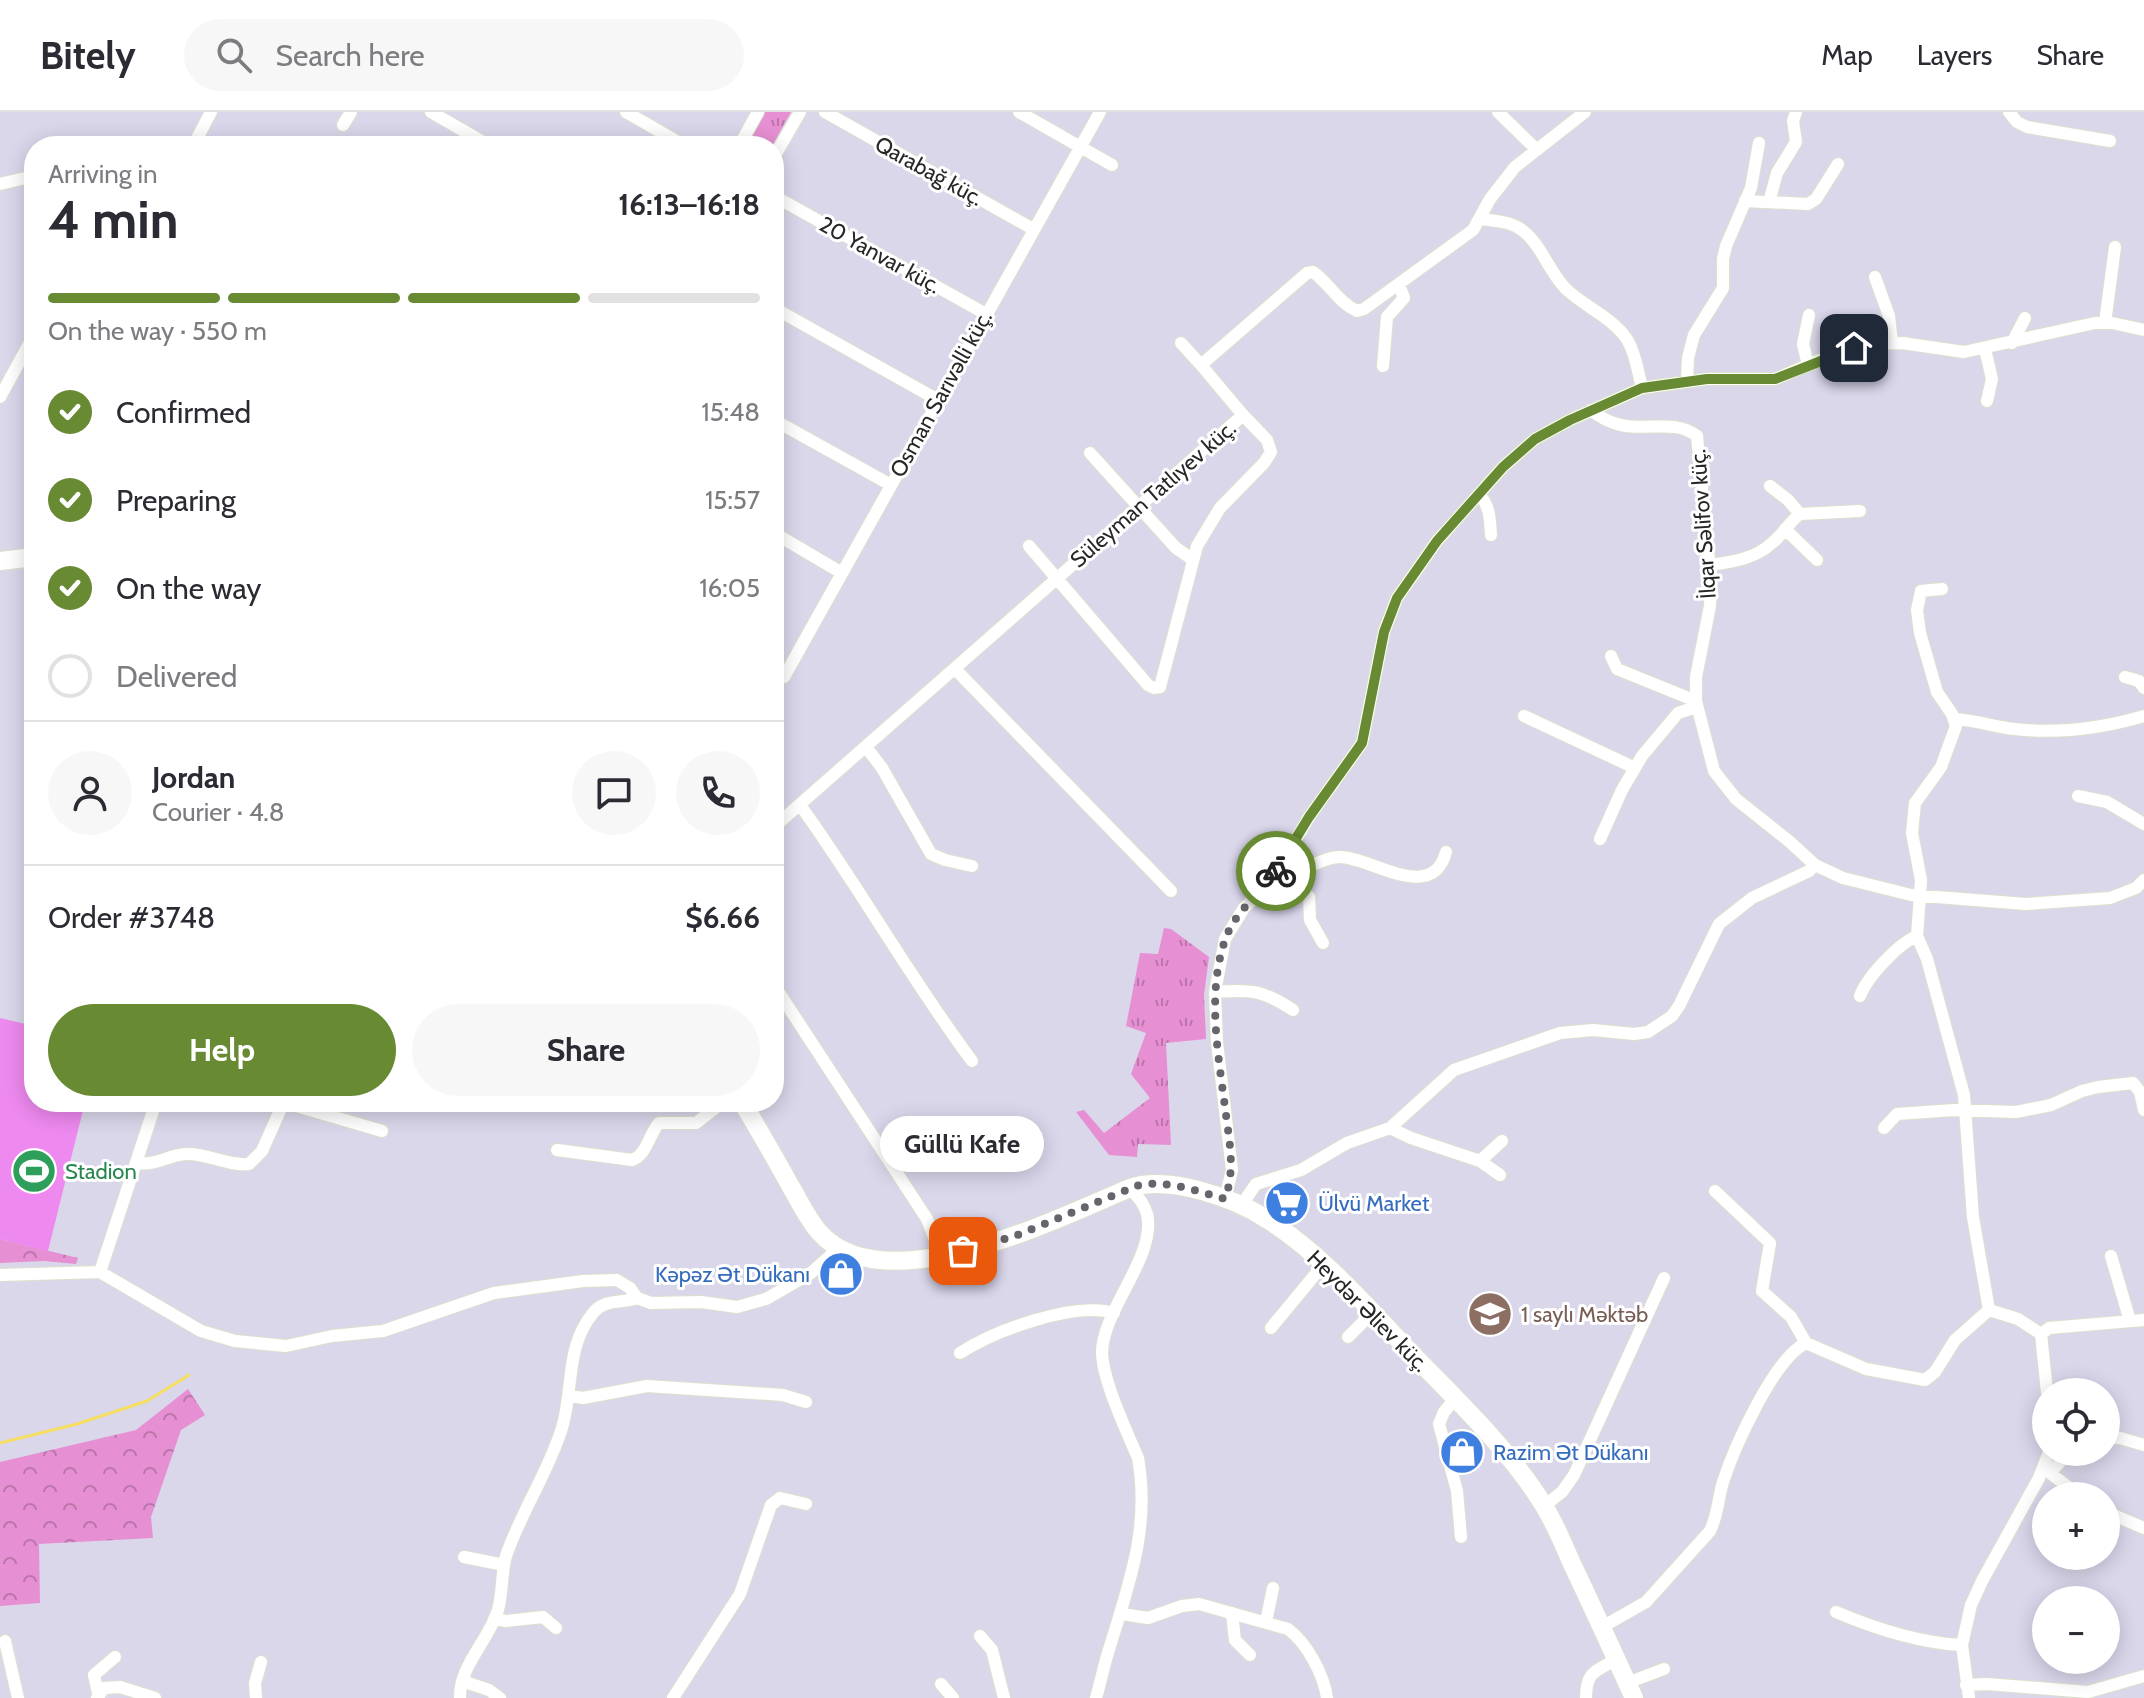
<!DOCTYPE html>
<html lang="en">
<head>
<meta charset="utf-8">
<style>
  :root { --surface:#fff; --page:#f7f7f7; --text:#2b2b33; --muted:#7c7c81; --line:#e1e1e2; --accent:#678a32 }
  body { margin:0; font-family:Cabin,sans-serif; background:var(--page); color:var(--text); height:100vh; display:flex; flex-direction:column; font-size:30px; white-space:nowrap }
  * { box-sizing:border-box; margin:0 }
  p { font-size:26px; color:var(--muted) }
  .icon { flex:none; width:44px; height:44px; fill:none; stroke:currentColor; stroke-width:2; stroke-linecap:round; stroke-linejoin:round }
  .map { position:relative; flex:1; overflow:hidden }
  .details { position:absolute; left:24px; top:24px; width:760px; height:976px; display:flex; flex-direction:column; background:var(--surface); border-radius:32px; box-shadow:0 4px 20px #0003 }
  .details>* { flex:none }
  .tools { position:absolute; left:2032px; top:1266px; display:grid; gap:16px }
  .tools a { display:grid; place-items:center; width:88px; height:88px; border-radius:50%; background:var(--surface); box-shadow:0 4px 20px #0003; font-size:40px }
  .pin { position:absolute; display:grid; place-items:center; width:68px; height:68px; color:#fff; margin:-34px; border-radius:16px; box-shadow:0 4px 12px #0006 }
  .courier { position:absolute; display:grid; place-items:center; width:80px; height:80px; margin:-40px; border:6px solid #678a32; border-radius:50%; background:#fff; color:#222; box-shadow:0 2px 10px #0007 }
  .bubble { position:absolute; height:56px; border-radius:28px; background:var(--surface); box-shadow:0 4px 20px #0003; font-size:26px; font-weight:700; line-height:56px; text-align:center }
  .head em { font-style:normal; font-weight:700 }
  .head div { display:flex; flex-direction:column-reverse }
  .head { display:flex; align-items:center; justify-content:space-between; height:136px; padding:0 24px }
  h1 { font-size:52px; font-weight:700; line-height:60px }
  .bar { display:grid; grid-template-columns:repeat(4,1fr); gap:12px 8px; align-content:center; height:96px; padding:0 24px }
  .bar i { height:10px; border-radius:6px; background:var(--line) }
  .bar .selected { background:var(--accent) }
  .bar p { grid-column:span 4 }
  .line { display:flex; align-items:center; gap:20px; padding:0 24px; border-top:2px solid var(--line) }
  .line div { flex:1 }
  .round { display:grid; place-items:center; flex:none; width:84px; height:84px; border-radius:42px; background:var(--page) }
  ol { padding:0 24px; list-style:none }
  li { display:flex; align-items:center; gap:24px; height:88px }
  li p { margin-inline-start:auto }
  li .icon { padding:8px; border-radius:50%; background:var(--accent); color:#fff; stroke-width:4 }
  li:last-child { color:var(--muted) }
  li i { width:44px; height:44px; border:4px solid var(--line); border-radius:50% }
  .primary-button { display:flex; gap:16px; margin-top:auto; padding:16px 24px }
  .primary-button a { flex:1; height:92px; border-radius:48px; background:var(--accent); color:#fff; font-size:32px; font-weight:700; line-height:92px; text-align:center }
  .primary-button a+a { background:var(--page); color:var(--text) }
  header { display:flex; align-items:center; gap:48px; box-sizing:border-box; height:112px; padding:0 40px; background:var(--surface); border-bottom:2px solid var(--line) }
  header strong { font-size:38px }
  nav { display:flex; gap:44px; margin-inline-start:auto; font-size:28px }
  .search { width:560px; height:72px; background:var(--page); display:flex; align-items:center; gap:20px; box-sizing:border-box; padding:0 28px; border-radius:44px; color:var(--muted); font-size:30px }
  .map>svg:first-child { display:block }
  .forest { fill:url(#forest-crowns) }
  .park { fill:url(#park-tufts) }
  .pitch { fill:#ee89ef }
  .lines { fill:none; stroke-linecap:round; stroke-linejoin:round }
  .stream { stroke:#f6de61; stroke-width:3 }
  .street-casing { stroke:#dae2cc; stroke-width:14 }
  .secondary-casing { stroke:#dae2cc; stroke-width:20 }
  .street { stroke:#fff; stroke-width:12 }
  .secondary { stroke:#fff; stroke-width:18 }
  .done { stroke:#66656c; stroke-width:8; stroke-dasharray:0 14.4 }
  .route { stroke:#678a32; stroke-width:10 }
  .labels { text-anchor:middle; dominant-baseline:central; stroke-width:6; stroke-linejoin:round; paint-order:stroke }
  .street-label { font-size:22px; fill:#272727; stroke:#fff }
  .leisure-label { font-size:22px; fill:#27864d; stroke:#fff; text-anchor:start }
  .shop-label { font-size:22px; fill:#366cbe; stroke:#fff; text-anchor:start }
  .education-label { font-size:22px; fill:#785e54; stroke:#fff; text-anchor:start }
</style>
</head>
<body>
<header>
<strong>Bitely</strong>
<div class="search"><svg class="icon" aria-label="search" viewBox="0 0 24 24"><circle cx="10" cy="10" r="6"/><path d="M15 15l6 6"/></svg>Search here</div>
<nav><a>Map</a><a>Layers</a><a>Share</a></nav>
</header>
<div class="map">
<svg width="2144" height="1586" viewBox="0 0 2144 1586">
  <defs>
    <pattern id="forest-crowns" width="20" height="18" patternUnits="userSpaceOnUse" patternTransform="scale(2)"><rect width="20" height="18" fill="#e68fd2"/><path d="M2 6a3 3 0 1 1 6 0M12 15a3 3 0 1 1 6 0" fill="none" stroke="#ba75aa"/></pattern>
    <pattern id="park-tufts" width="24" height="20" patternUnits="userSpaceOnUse" patternTransform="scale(2)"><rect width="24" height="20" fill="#e68fd2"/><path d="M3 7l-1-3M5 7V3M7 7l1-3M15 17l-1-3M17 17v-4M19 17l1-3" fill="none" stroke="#ba75aa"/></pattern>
  </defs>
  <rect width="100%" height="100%" fill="#dad7eb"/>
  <path class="forest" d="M0 1127 78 1146 76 1152 44 1149 0 1151Z
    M188 1277 205 1303 181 1318 151 1405 153 1426 39 1432 40 1491 0 1494V1350L136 1318Z"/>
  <path class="park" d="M765 0H791L772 34H747Z
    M1164 816 1171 817 1209 845 1204 883 1206 927 1166 931 1171 1033 1138 1032 1137 1045 1109 1043 1076 1000 1084 998 1104 1021 1150 986 1131 962 1146 921 1126 914 1140 841 1158 842Z"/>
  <path class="pitch" d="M0 906 34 914V990H85L48 1139 0 1127Z"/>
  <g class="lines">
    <path class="stream" d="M0 1331 77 1312 147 1289 189 1263"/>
    <g class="street-casing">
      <path id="street" d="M431 0 490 34
        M626 0 685 34
        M825 0 1033 117
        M1019 0 1112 53
        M1498 0 1537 38
        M2009 0 2017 10 2027 15 2110 29
        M343 13 351 0
        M193 34 211 0
        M739 34 758 0
        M774 45 800 0
        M0 72 34 64
        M774 84 986 202
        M1745 89 1808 92 1816 87 1838 52
        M1769 90 1777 61 1796 30 1793 9 1796 0
        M1481 107C1495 109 1510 109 1522 118 1541 132 1549 160 1566 177 1585 195 1614 206 1628 229 1636 243 1638 260 1642 276
        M1875 165 1889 204 1892 231
        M774 196 938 288
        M2105 211 2115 135
        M1181 231 1201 253
        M2012 231 2025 206
        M1985 237 1992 267 1987 289
        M1808 253 1803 232 1809 203
        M1383 254 1387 205 1404 186 1399 173
        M1687 269 1688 246 1694 223 1723 176V147L1726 134 1751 76 1759 31
        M0 285 34 223
        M1591 298C1630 331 1667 301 1697 324L1711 470 1710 494 1696 565V589L1714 659 1736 687 1790 730 1815 753 1843 766 1911 783 2026 792 2110 786 2136 776 2144 768
        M774 308 891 373
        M1090 341 1176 436 1192 447
        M1770 374 1788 388 1800 402
        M1479 382C1490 394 1490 407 1491 423
        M1785 417 1817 448
        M774 421 842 461
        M1029 434 1148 573 1154 576 1160 575 1197 434 1220 396 1264 351 1271 340 1267 328 1243 303
        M1710 453C1732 450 1755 447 1772 431 1783 423 1789 410 1800 402L1860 399
        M1611 544 1617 557 1696 589
        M955 557 1171 779
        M784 565 1100 0
        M2125 565 2139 569 2144 576
        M1524 604 1635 656
        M1954 607C1975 608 1995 615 2015 617 2058 622 2103 616 2144 604
        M866 635 882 656 931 742 945 748 972 754
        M2078 684 2107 690 2144 712
        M800 693C860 776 910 866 972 949
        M774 715 1243 303 1201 253 1307 161 1313 160C1329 171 1339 191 1357 199L1364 197 1473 118 1490 87 1515 55 1585 0
        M1600 727 1622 678 1642 644 1678 601 1696 595
        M1275 760 1286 767C1302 759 1322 746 1339 745 1369 744 1432 793 1446 740
        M1286 767 1309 785 1310 808 1323 831
        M774 873 927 1107 941 1144
        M1215 880C1250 877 1263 878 1293 898
        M1860 884C1867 865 1898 832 1917 824
        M1390 1016 1411 1026 1480 1049 1500 1063
        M1884 1016 1897 1002 1954 998 2016 1000 2051 993 2082 979 2098 975 2133 971 2140 980 2144 998
        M557 1038 632 1048C647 1043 649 1022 659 1011H696L723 990
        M1480 1049 1502 1029
        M137 1051C156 1054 168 1043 186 1042 208 1041 226 1054 249 1052L262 1039 282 994 286 991 382 1019
        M1715 1079 1770 1131 1762 1179 1791 1205 1806 1231
        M1225 1087 1232 1058 1217 930 1215 880 1225 827 1244 796 1264 776 1284 748 1309 705 1362 631 1384 520 1397 486 1437 429 1503 355 1535 327 1570 308 1642 276 1707 267H1775L1841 239 1870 232 1902 231 1964 240 2095 211H2112L2144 218
        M1241 1094 1256 1072 1301 1058 1347 1031 1390 1016 1454 958 1560 921 1593 918 1634 922 1648 920 1672 904 1679 894 1719 812 1752 786 1809 759 1815 753
        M2111 1144 2130 1209
        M100 1160 156 990
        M0 1163 100 1160 201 1219 235 1229 286 1234 332 1224 383 1219 494 1181 583 1169 617 1168 630 1176 637 1186 651 1191 701 1190 737 1195 766 1187 811 1161 839 1136
        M1989 1198 2018 1207 2041 1222
        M1271 1216 1323 1153
        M1348 1225 1372 1201
        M960 1241C994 1219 1074 1189 1114 1201
        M2047 1280 2041 1222 2049 1216 2144 1208
        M569 1284 583 1286 647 1274 783 1283 806 1290
        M1455 1287 1444 1300 1439 1312 1457 1379 1461 1425
        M2106 1326H2120L2144 1333
        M2046 1359 2050 1361 2069 1340
        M2050 1361 2080 1384
        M1544 1394 1562 1380 1574 1363 1664 1166
        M2106 1400 2144 1416
        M464 1445 504 1453
        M1836 1500C1876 1517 1919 1531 1962 1533
        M1232 1501 1235 1528 1250 1543
        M1122 1502 1148 1506 1182 1494 1199 1492 1288 1517C1307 1531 1324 1563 1327 1586
        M494 1507 506 1509 543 1505 556 1516
        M1266 1510 1273 1476
        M1602 1515 1646 1490 1710 1419C1718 1403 1718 1386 1723 1370 1734 1336 1774 1246 1806 1231L1866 1257 1925 1268 1935 1260 1955 1228 1989 1198 1973 1105 1964 983 1927 847 1917 824 1921 768 1912 721 1915 691 1941 655 1956 614 1952 602 1937 580 1920 521 1917 498 1921 479 1942 477
        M980 1524 992 1538 1004 1586
        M5 1529 18 1586
        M462 1569 489 1578 500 1586
        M1627 1571 1664 1557
        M941 1572 953 1586
        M1966 1573 1987 1572 2088 1580 2144 1564
        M98 1581 94 1563 115 1545
        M97 1586 104 1576 120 1575 155 1586
        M256 1586 255 1571 261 1550
        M460 1586C459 1554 489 1528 498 1498 503 1480 501 1462 506 1444 521 1400 548 1361 562 1316 574 1276 565 1235 593 1201 605 1186 622 1192 637 1186
        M673 1586 740 1482 771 1393 780 1386 806 1392
        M1096 1586C1100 1572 1103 1558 1107 1544 1127 1477 1151 1418 1138 1346 1126 1318 1103 1269 1102 1241 1102 1198 1157 1144 1147 1102 1144 1091 1137 1084 1130 1076
        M1586 1586C1586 1559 1596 1559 1617 1547
        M1969 1586 1962 1533 1971 1493 1982 1469 2039 1366 2049 1340"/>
    </g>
    <g class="secondary-casing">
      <path id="secondary" d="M0 449 34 445
        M742 990C759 1018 775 1046 791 1075 800 1090 808 1108 820 1121 885 1193 1058 1106 1130 1076 1169 1063 1235 1086 1268 1108 1322 1142 1370 1198 1414 1244 1456 1287 1514 1343 1544 1394 1556 1413 1564 1434 1573 1454 1594 1498 1614 1542 1634 1586"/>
    </g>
    <use href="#street" class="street"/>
    <use href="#secondary" class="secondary"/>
  </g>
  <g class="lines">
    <path class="done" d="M963 1139 1015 1124 1139 1073C1168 1068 1197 1079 1225 1087 1235 1059 1230 1033 1226 1003 1219 946 1206 884 1225 828 1234 801 1259 782 1276 759"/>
    <path class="route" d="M1276 759 1309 705 1362 631 1384 520 1397 486 1437 429 1503 355 1535 327 1570 308 1642 276 1707 267H1775L1854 236"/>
  </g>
  <defs>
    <g id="stadium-disc" transform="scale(2.3)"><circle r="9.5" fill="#2e9e5b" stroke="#fff"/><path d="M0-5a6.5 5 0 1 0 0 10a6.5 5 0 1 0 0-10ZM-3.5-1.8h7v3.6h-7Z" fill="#fff"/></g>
    <g id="supermarket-disc" transform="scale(2.3)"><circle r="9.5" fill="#3f7fe0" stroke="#fff"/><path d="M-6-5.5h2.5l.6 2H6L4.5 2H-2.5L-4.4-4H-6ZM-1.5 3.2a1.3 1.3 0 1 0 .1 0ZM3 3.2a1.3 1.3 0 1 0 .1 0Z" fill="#fff"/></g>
    <g id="shop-disc" transform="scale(2.3)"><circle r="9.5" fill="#3f7fe0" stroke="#fff"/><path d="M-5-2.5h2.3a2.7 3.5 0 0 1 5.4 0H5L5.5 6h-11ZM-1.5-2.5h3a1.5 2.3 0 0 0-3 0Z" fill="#fff"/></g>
    <g id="school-disc" transform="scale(2.3)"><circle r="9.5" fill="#8d6e63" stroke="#fff"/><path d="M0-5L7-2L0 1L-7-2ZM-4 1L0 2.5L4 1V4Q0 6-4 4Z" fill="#fff"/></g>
  </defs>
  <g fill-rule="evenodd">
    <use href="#stadium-disc" x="34" y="1059"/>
    <use href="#supermarket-disc" x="1287" y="1091"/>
    <use href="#shop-disc" x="841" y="1162"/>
    <use href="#school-disc" x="1490" y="1202"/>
    <use href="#shop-disc" x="1462" y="1340"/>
  </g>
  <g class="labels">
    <g class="street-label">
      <text transform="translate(929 59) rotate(29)">Qarabağ küç.</text>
      <text transform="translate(880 143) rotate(29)">20 Yanvar küç.</text>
      <text transform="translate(941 282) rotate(-61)">Osman Sarıvəlli küç.</text>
      <text transform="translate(1153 382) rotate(-41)">Süleyman Tatlıyev küç.</text>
      <text transform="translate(1703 412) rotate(-94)">İlqar Səlifov küç.</text>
      <text transform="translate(1368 1199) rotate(45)">Heydər Əliev küç.</text>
    </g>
    <g class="leisure-label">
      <text x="65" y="1059">Stadion</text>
    </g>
    <g class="shop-label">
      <text x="1318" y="1091">Ülvü Market</text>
      <text x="810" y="1162" text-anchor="end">Kəpəz Ət Dükanı</text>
      <text x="1493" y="1340">Razim Ət Dükanı</text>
    </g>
    <g class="education-label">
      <text x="1521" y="1202">1 saylı Məktəb</text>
    </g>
  </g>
</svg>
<div class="tools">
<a><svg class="icon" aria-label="locate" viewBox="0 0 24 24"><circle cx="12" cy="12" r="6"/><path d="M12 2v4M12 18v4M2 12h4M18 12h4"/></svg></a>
<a>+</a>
<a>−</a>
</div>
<div class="pin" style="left:963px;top:1139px;background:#ea580c"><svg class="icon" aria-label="bag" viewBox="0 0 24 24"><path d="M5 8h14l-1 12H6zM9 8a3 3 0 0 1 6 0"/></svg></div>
<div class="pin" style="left:1854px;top:236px;background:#1f2937"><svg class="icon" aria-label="home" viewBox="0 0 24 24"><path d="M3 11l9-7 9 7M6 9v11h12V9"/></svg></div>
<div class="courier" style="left:1276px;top:759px"><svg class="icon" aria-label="bike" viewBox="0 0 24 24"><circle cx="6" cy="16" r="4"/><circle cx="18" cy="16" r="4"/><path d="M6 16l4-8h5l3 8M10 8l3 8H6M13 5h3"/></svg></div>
<div class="bubble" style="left:880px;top:1004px;width:164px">Güllü Kafe</div>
<section class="details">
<div class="head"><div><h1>4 min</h1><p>Arriving in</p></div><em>16:13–16:18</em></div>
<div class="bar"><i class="selected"></i><i class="selected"></i><i class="selected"></i><i></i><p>On the way · 550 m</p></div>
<ol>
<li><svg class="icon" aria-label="check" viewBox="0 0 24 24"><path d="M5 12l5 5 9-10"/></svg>Confirmed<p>15:48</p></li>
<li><svg class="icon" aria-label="check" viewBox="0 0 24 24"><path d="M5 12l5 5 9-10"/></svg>Preparing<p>15:57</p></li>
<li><svg class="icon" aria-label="check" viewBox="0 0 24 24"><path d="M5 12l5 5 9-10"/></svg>On the way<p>16:05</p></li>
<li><i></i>Delivered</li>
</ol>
<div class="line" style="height:144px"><a class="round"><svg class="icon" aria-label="person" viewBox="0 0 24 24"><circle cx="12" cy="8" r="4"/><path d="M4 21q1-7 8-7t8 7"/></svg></a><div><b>Jordan</b><p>Courier · 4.8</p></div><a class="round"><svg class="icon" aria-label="chat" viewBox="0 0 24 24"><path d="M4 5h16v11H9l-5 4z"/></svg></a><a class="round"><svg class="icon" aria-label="phone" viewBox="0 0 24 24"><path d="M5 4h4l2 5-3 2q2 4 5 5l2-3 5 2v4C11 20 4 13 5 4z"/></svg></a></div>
<div class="line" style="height:104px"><div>Order #3748</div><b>$6.66</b></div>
<div class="primary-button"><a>Help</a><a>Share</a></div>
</section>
</div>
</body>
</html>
